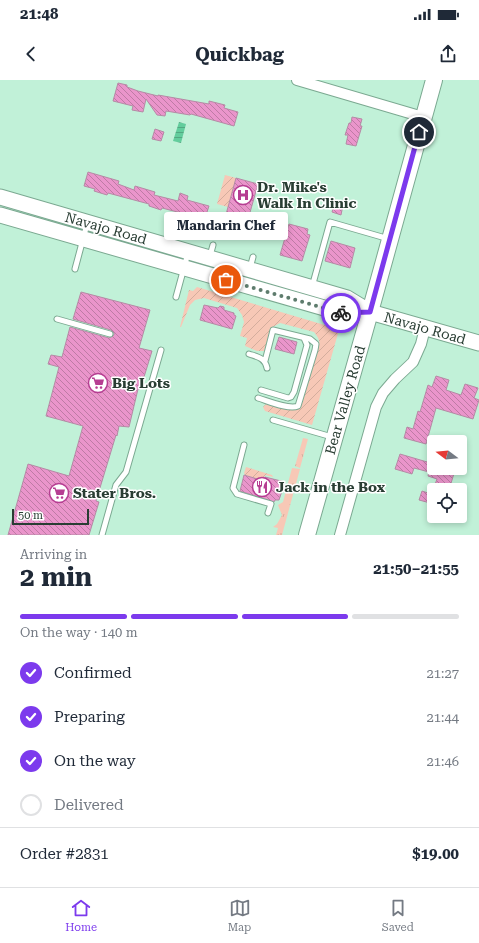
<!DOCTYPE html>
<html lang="en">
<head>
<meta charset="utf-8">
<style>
  :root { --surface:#fff; --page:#f6f6f7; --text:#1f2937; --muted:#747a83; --line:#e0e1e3; --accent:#7c3aed }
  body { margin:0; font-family:"Roboto Serif",serif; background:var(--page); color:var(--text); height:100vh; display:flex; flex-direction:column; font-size:15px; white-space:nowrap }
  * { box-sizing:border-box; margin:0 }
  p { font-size:13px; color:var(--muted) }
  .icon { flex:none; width:22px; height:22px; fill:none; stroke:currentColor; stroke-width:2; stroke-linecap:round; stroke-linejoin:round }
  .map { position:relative; height:455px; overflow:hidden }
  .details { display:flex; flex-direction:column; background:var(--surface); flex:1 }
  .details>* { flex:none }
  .needle { width:26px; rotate:286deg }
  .controls { position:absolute; left:427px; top:355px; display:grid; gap:8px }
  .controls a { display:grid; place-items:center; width:40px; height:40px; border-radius:4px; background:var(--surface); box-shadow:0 2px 6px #0003; font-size:20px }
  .scale { position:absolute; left:12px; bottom:10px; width:77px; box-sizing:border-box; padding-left:4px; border:2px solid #293d33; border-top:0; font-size:11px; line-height:14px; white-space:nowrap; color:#293d33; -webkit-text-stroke:3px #fff; paint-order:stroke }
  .pin { position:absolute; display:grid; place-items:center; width:34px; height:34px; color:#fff; margin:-17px; border:2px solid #fff; border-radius:50%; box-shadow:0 1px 4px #0007 }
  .courier { position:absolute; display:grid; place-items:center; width:40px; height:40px; margin:-20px; border:3px solid #7c3aed; border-radius:50%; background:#fff; color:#222; box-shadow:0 1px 5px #0007 }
  .bubble { position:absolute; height:28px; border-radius:4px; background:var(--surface); box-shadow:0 2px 6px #0003; font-size:13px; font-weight:700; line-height:28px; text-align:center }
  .head em { font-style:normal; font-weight:700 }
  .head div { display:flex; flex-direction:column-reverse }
  .head { display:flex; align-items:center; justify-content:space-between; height:68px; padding:0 20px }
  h1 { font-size:26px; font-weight:700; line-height:30px }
  .bar { display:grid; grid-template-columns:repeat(4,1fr); gap:6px 4px; align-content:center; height:48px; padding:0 20px }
  .bar i { height:5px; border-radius:3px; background:var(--line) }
  .bar .on { background:var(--accent) }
  .bar p { grid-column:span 4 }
  .line { display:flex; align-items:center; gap:10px; padding:0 20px; border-top:1px solid var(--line) }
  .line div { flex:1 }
  ol { padding:0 20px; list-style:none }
  li { display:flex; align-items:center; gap:12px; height:44px }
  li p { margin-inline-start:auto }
  li .icon { padding:4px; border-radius:50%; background:var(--accent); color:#fff; stroke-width:4 }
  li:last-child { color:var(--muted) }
  li i { width:22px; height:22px; border:2px solid var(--line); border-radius:50% }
  .status { display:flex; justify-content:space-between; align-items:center; height:28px; padding:0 20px; background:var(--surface); direction:ltr }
  .status svg { height:11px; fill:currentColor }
  header { display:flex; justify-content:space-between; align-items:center; height:52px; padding:0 20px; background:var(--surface); font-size:18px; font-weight:700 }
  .dock { display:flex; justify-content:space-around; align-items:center; height:56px; border-top:1px solid var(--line); background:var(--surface); font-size:11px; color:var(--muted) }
  .dock a { display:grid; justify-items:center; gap:2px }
  .dock .on { color:var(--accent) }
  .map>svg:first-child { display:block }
  .grass { fill:url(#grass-tufts) }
  .garden { fill:url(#garden-furrows) }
  .water { fill:url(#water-rules) }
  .building { fill:url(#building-back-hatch); stroke:#b58ba5 }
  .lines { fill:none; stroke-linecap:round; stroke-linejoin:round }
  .lane-casing { stroke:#7ba991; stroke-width:7 }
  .street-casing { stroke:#7ba991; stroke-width:12 }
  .secondary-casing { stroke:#7ba991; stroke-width:17 }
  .primary-casing { stroke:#7ba991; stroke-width:18 }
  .lane { stroke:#fff; stroke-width:5 }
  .street { stroke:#fff; stroke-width:10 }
  .secondary { stroke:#fff; stroke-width:15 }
  .primary { stroke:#fff; stroke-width:16 }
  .done { stroke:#5e7c6d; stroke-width:4; stroke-dasharray:0 7.2 }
  .route { stroke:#7c3aed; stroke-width:5 }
  .labels { text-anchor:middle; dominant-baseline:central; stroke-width:3; stroke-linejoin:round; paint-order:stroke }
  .poi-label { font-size:14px; font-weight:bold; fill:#293d33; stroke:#fff; text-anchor:start }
  .street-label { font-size:14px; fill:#293d33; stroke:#fff }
</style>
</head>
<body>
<div class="status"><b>21:48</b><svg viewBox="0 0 49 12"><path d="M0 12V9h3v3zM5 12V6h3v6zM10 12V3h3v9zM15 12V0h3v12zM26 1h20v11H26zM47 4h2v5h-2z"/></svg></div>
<header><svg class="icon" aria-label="back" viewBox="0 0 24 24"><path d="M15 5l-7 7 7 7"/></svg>Quickbag<svg class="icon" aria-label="share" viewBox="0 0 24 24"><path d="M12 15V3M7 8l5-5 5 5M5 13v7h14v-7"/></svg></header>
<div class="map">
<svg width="479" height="455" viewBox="0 0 479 455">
  <defs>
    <pattern id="grass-tufts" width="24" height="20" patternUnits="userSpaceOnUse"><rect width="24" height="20" fill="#f7c8b6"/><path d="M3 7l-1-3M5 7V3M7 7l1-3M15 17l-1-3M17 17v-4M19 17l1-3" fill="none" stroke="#d4ad9d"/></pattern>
    <pattern id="garden-furrows" width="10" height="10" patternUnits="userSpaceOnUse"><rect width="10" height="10" fill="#f7c8b6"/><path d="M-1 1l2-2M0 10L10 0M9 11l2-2" fill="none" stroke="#d4ad9d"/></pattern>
    <pattern id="water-rules" width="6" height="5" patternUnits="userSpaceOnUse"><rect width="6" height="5" fill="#63cd9d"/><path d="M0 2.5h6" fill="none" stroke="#52a881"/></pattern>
    <pattern id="building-back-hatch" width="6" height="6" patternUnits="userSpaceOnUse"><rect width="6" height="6" fill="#ea95cb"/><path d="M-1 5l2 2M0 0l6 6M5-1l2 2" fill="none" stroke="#be7ba5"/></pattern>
  </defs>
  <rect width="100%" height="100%" fill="#c1f1d8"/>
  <path class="grass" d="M303 358 308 359 300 388 295 386Z
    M292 388 300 389 282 455H276L278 448 273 447 277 444 282 435 278 425 283 422Z"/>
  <path class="garden" d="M225 95 236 98 228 127 217 124Z
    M197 207 338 249 339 250 312 345 265 331 263 327 266 324H269C279 327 292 334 301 325L319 265C320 260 318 257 314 252L280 243 271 248 264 271H257L245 266 247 258 240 256 244 242 242 235 237 228 204 218 195 220 190 225 181 247H180L189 210 193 211Z
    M246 387 272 395 273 397 265 395 264 401 245 395 244 393Z"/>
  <path class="water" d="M179 42 186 44 181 63 173 61Z"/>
  <path class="building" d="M118 3 127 5V7L138 11 158 16V15L209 24V21L225 25 224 28 238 32 234 46 191 34 190 35 166 31 165 36 157 35 146 19 143 32 132 30 133 26 113 21Z
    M352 37 362 39 360 46H362L356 66 346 64 348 55H345L349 43H351Z
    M155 49 164 52 161 61 152 59Z
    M88 92 119 101 118 104 134 110 135 106 155 112 154 115 178 121 180 113 188 116 187 120 209 126 204 141 192 138 193 136 162 128 161 130 149 126V124L108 113 107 115 94 111 95 109 84 106Z
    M236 98 258 104 249 136 239 134 237 142 225 138Z
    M335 122 343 125 341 135 332 132Z
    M289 144 308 149 307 154 310 155 302 181 280 175Z
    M331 161 355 168 350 188 325 181Z
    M81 212 150 230 139 268 152 271 144 297 143 296 140 309H138L129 347 119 346 117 356 116 355 96 421 99 422 89 455H8L28 384 69 396 83 346 46 336 59 287 48 284 51 275 62 277 70 247 109 258 114 255V253L111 250 73 239Z
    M204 225 218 228 220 226 224 227V230L234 233V235L236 236 232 249 200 240Z
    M279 257 297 262 294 274 275 269Z
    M436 296 449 300 446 310 461 315 465 304 478 308 474 318 479 320 473 339 436 328 426 364 404 358 407 347 413 349 418 331 420 332 428 305 432 307Z
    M400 374 434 384V388H449L455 390 449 410H433L437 399 428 396 429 392 414 388 412 394 395 389Z
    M244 395 264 401 265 397 285 402 279 420H275L274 422 240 411Z
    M422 411 434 415V424L419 420Z"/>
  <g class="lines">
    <g class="lane-casing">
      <path id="lane" d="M210 176 213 165
        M250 188 253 177
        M75 189 87 144
        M312 207 330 142 389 159
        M176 217 188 173
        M57 239 110 254
        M249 274C258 277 265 278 267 288
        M261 310 288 318 291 317 294 312 307 265 304 258
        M258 318C268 321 289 330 298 326L315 270 316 264 310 259 273 250 265 281
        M273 340 332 357
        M244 365 233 408 237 414 271 424 268 433
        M102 455 116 405 126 392 161 270"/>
    </g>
    <g class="street-casing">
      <path id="street" d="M297 0 423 37
        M340 455 376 327 383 313 395 299 413 282 421 264 425 248"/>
    </g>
    <g class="secondary-casing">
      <path id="secondary" d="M0 117 347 218 370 232 479 263
        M0 135 342 233 370 232"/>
    </g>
    <g class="primary-casing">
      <path id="primary" d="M307 455 370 232 434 0"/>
    </g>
    <use href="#lane" class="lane"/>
    <use href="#street" class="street"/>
    <use href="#secondary" class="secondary"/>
    <use href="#primary" class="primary"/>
  </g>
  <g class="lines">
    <path class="done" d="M226 200 341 233"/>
    <path class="route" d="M341 233 370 232 419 52"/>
  </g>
  <defs>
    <g id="hospital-ring" transform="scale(1)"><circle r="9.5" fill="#fff" stroke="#b63e92" stroke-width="1.5"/><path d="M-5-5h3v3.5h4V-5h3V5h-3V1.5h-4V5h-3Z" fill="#b63e92"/></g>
    <g id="supermarket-ring" transform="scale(1)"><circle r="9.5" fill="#fff" stroke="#b63e92" stroke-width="1.5"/><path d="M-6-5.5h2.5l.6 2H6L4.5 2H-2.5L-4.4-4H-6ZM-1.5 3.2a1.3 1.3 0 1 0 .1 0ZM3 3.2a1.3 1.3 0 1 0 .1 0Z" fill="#b63e92"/></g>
    <g id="restaurant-ring" transform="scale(1)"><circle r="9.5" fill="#fff" stroke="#b63e92" stroke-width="1.5"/><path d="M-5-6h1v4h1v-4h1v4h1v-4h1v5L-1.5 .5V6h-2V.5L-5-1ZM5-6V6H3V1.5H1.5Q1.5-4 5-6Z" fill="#b63e92"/></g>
  </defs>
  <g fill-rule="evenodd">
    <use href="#hospital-ring" x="243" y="115"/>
    <use href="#supermarket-ring" x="98" y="303"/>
    <use href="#restaurant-ring" x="262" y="407"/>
    <use href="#supermarket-ring" x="59" y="413"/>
  </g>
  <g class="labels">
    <g class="poi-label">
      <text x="257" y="107">Dr. Mike's<tspan x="257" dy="16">Walk In Clinic</tspan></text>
      <text x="112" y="303">Big Lots</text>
      <text x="276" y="407">Jack in the Box</text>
      <text x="73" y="413">Stater Bros.</text>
    </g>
    <g class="street-label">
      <text transform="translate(106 148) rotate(16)">Navajo Road</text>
      <text transform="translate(425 248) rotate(16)">Navajo Road</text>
      <text transform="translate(345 320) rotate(-74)">Bear Valley Road</text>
    </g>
  </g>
</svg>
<div class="controls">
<a><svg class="needle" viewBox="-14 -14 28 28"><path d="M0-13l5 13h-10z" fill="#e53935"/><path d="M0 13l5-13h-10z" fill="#747a83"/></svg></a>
<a><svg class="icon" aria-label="locate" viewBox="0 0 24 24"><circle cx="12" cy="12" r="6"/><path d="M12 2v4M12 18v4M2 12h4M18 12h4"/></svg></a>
</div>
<div class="scale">50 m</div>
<div class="pin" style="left:226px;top:200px;background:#ea580c"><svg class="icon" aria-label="bag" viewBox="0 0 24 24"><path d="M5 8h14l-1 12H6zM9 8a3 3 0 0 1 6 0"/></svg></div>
<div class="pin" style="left:419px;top:52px;background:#1f2937"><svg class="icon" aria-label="home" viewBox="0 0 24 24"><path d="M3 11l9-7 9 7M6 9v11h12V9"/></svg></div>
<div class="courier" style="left:341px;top:233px"><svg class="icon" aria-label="bike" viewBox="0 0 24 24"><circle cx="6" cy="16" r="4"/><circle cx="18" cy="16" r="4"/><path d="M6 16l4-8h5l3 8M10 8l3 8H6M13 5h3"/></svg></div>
<div class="bubble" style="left:164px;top:132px;width:124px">Mandarin Chef</div>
</div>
<section class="details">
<div class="head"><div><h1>2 min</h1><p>Arriving in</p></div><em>21:50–21:55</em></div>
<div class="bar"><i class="on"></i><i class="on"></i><i class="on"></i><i></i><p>On the way · 140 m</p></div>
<ol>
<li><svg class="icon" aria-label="check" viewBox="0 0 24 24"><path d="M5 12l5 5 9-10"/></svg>Confirmed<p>21:27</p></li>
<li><svg class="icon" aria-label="check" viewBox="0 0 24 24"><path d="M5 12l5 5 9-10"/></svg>Preparing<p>21:44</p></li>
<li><svg class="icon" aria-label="check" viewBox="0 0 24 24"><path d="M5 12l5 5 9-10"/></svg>On the way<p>21:46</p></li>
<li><i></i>Delivered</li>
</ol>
<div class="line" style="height:52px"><div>Order #2831</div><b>$19.00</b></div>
</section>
<nav class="dock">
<a class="on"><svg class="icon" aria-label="home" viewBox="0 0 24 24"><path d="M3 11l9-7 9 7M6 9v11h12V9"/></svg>Home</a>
<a><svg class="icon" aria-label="map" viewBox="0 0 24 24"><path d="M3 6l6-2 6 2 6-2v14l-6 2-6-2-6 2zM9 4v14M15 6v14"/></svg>Map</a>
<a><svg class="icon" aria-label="saved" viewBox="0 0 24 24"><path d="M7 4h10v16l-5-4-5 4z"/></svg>Saved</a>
</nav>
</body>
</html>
